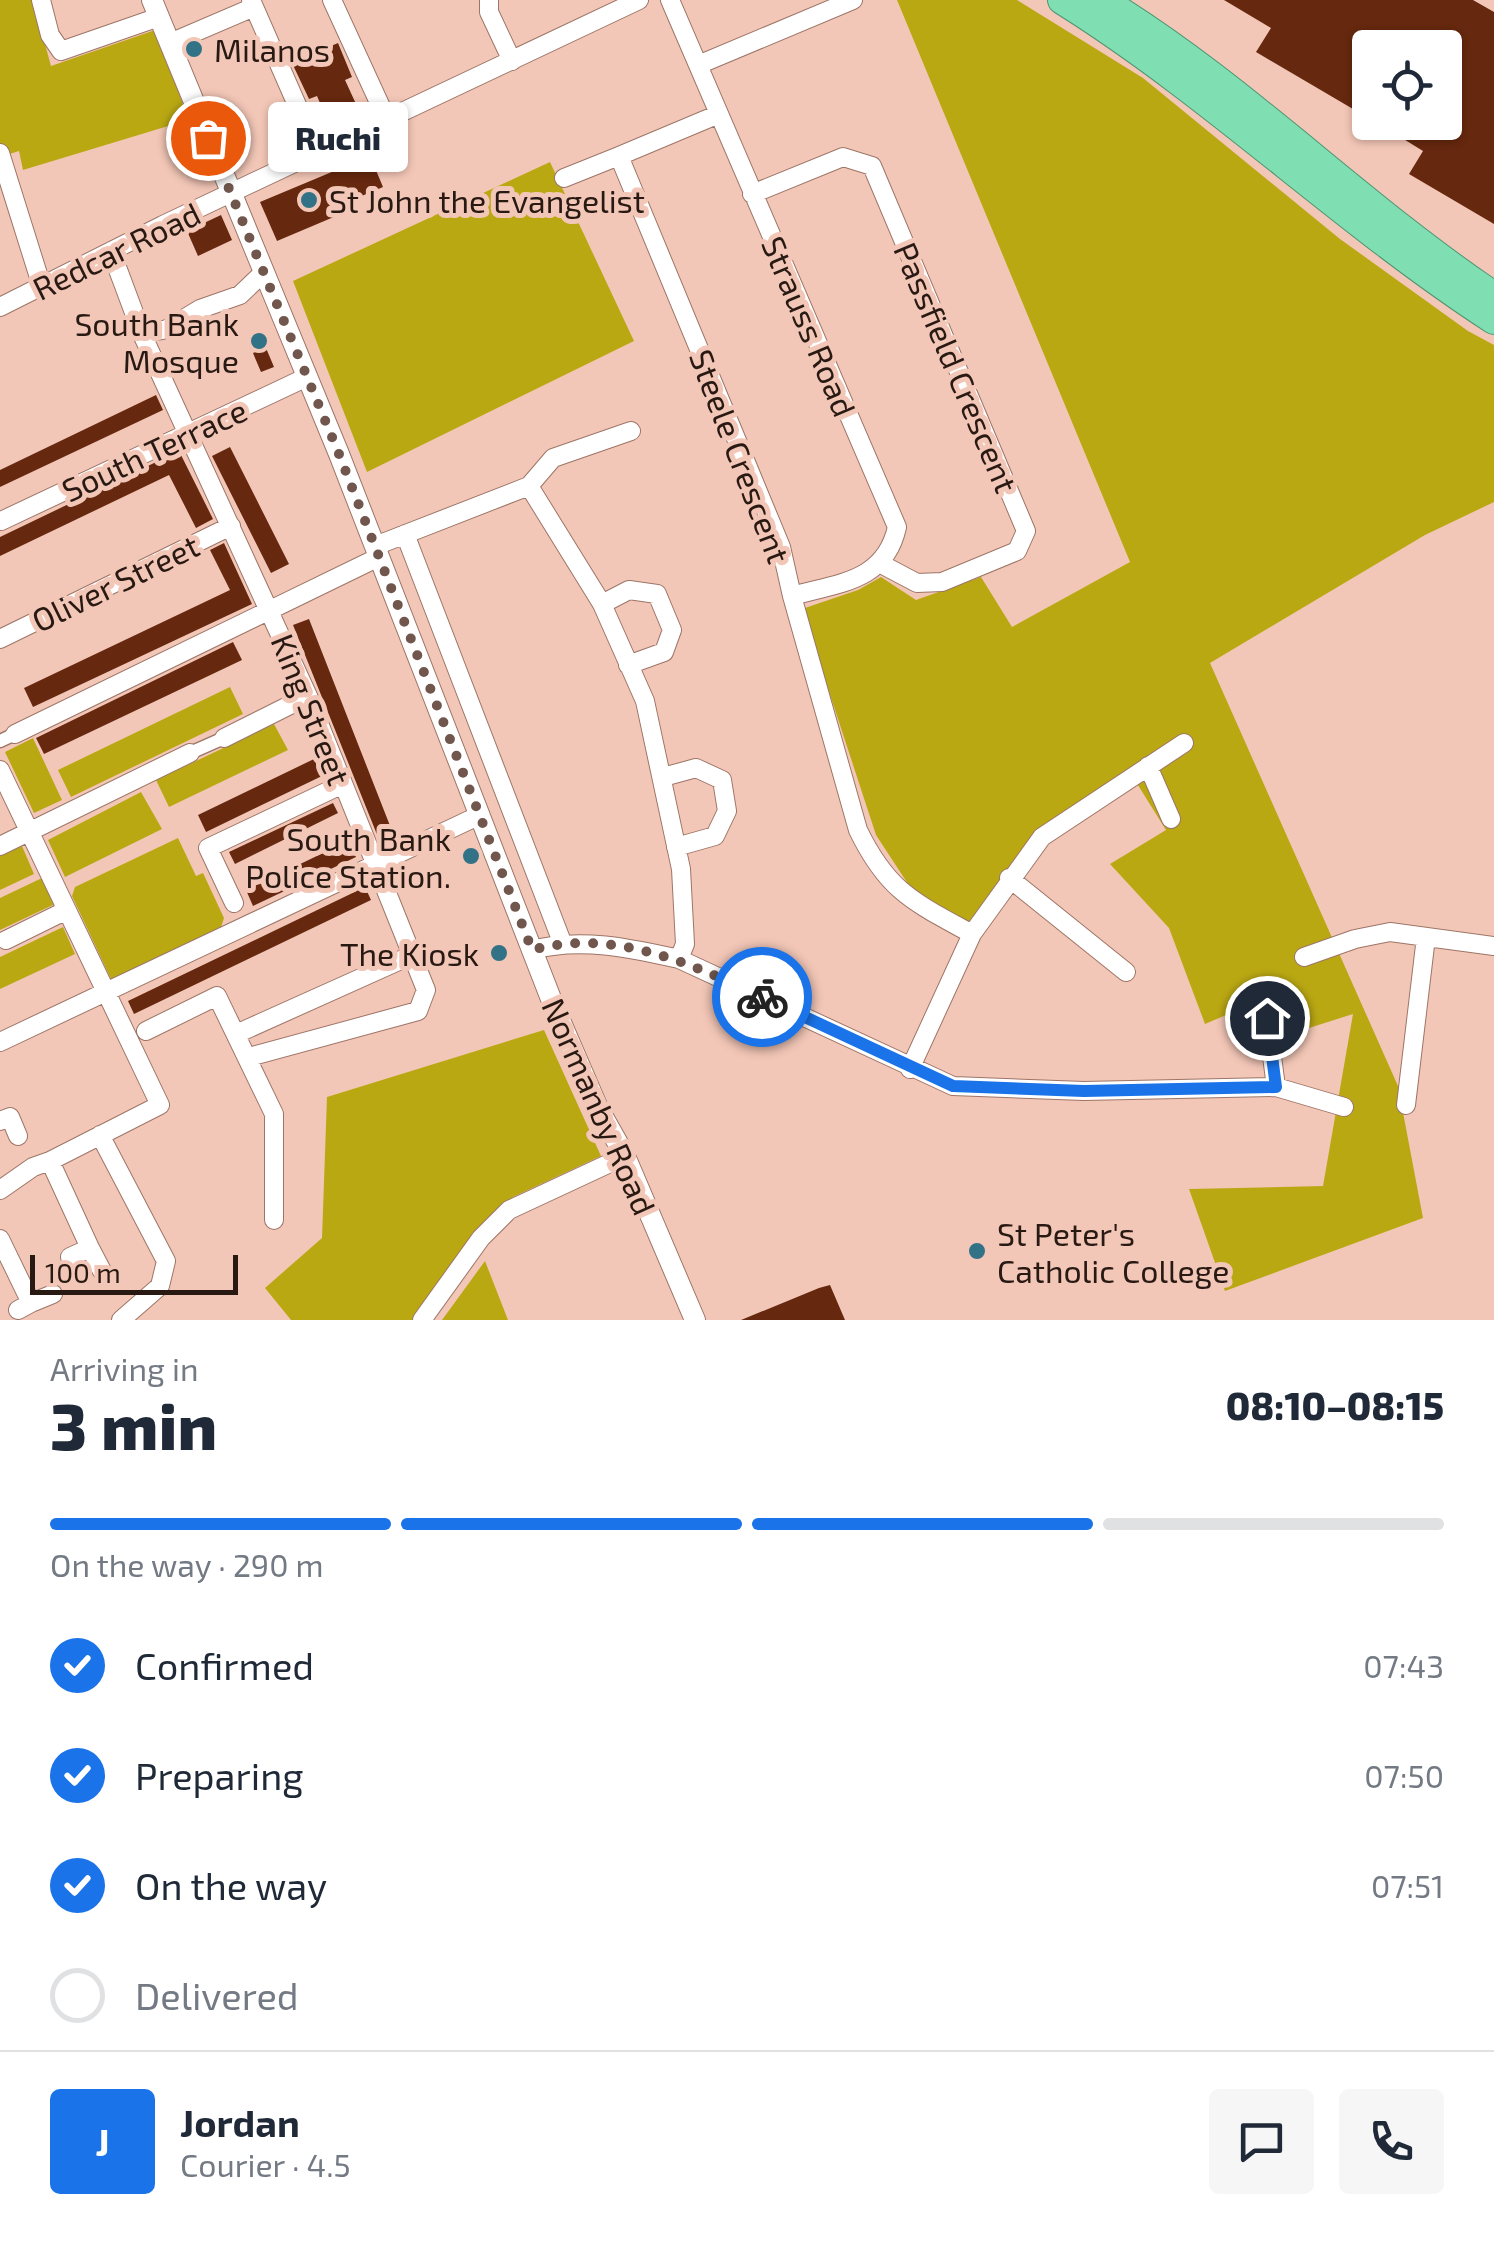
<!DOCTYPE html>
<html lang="en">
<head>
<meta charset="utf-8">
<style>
  :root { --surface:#fff; --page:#f6f6f7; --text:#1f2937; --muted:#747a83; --line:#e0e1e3; --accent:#1a73e8 }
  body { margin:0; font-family:"Exo 2",sans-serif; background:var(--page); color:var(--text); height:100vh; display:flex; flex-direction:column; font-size:38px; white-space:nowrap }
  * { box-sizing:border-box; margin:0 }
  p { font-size:32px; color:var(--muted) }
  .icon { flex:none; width:55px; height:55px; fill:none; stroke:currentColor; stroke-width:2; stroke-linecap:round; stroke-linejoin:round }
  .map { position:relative; height:1320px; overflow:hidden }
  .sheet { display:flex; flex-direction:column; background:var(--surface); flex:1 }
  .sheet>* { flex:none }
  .tools { position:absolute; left:1352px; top:30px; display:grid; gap:20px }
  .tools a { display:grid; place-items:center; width:110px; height:110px; border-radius:10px; background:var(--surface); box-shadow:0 2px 8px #0004; font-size:50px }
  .scale { position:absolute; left:30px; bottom:25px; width:208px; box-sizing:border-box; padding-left:10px; border:5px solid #291913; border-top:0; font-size:28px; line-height:35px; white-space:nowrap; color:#291913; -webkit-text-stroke:8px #f3c7b7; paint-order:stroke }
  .pin { position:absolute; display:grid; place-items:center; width:85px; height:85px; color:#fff; margin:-42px; border:5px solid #fff; border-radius:50%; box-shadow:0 2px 10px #0007 }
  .courier { position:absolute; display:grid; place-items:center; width:100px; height:100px; margin:-50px; border:8px solid #1a73e8; border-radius:50%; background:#fff; color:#222; box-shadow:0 2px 12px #0007 }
  .bubble { position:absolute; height:70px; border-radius:10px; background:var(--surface); box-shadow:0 2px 8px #0004; font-size:32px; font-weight:800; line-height:70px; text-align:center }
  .summary em { font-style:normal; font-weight:800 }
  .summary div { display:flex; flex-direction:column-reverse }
  .summary { display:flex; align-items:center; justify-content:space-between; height:170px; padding:0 50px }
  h1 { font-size:65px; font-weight:800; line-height:75px }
  .bar { display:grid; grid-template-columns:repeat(4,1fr); gap:15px 10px; align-content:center; height:120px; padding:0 50px }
  .bar i { height:12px; border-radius:8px; background:var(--line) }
  .bar .active { background:var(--accent) }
  .bar p { grid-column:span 4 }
  .line { display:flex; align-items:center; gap:25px; padding:0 50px; border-top:2px solid var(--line) }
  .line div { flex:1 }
  .round { display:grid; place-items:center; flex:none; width:105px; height:105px; border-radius:10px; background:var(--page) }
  ol { padding:0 50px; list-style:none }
  li { display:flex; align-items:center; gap:30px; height:110px }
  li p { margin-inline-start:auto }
  li .icon { padding:10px; border-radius:50%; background:var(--accent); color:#fff; stroke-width:4 }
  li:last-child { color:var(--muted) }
  li i { width:55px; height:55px; border:5px solid var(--line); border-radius:50% }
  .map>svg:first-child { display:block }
  .green { fill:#baa813 }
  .building { fill:#66280e }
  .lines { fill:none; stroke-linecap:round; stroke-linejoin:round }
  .pedestrian-casing { stroke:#9d7567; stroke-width:15 }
  .minor-casing { stroke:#9d7567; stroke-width:20 }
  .tertiary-casing { stroke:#9d7567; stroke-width:22 }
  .trunk-casing { stroke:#4d946f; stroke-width:30 }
  .pedestrian { stroke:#fff; stroke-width:12 }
  .minor { stroke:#fff; stroke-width:18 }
  .tertiary { stroke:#fff; stroke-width:20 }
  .trunk { stroke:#80deb3; stroke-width:28 }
  .done { stroke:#70564c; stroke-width:10; stroke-dasharray:0 18 }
  .route { stroke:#1a73e8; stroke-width:12 }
  .poi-dot { fill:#327286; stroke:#f3c7b7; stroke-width:4 }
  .labels { text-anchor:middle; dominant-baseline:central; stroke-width:10; stroke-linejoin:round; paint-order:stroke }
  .poi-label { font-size:32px; fill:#291913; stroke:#f3c7b7; text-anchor:start }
  .street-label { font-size:32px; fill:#291913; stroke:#f3c7b7 }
</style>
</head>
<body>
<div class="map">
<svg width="1494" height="1320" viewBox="0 0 1494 1320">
  <rect width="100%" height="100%" fill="#f3c7b7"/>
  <path class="green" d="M0 0H33L51 66 158 29 188 120 23 170 19 151 0 157Z
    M897 0H1017L1143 78 1340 239 1468 331 1494 345V502L1425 535 1210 663 1398 1086 1423 1218 1225 1291 1189 1189 1323 1186 1353 1014 1287 1035 1273 995 1205 1024 1169 928 1110 864 1166 830 1131 774 1035 838 975 928 910 887 876 835 802 609 858 590 881 577 916 600 981 577 1012 627 1130 562Z
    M550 162 634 341 367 472 293 281Z
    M230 687 243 714 71 797 58 770Z
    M274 724 288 750 169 807 156 780Z
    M33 738 62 800 34 813 5 752Z
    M141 792 162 829 65 877 48 840Z
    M178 838 196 876 203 873 224 918 221 927 111 979 72 896 75 887Z
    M22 846 34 874 0 890V856Z
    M42 878 55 904 0 930V898Z
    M63 927 75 954 0 989V957Z
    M544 1030 601 1156 513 1197 473 1239 414 1320H291L265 1288 322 1238 327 1097Z
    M485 1261 508 1320H442Z"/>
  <path class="building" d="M1224 0H1473L1494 12V224L1409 174 1423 151 1376 122H1445V48H1370V119L1256 52 1271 28Z
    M338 43 352 77 345 80 362 117 332 131 317 96 309 99 292 63Z
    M370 156 383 187 345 203 348 211 277 241 260 202Z
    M221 215 232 240 198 256 187 231Z
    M266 348 274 367 261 372 253 353Z
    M156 395 163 410 0 487V470Z
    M230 447 289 564 271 573 212 456Z
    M179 451 213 519 196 528 169 475 0 556V537Z
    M224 543 252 604 33 707 24 688 230 590 210 550Z
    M309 619 396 841 382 847 293 625Z
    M233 642 242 660 44 754 36 738Z
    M314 759 322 776 206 832 198 815Z
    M333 803 338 813 235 864 229 852Z
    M348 841 356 857 253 906 246 890Z
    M365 887 371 900 134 1014 128 1001Z
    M830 1285 845 1320H741L819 1288Z"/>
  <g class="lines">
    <g class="pedestrian-casing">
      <path id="pedestrian" d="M0 741 15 734
        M190 753 224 738"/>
    </g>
    <g class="minor-casing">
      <path id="minor" d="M41 0 50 35 61 51 159 17
        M251 0 318 153
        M332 0 387 120
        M489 0V12L512 61
        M670 0 897 527C885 582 838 583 792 596
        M170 43 254 7
        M698 65 853 0
        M719 114 619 156 781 547 792 596 858 830C888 892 914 902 972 934
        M0 153 42 287
        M564 178 619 156
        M752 194 843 157 872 166 1026 531 1017 551 942 582 917 583 881 564
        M111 251 142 334 308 696 426 990 418 1011 249 1057
        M0 307 163 225 639 0
        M142 334 167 329 200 309 240 295 264 272
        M529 486 602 604 645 701 681 869 685 944 679 959
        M1 521 307 377
        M405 534 562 942
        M375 546 529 486 553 458 631 431
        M602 604 629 590 657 594 672 630 664 652 628 665
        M0 639 231 526
        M15 734 379 557
        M224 738 308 696
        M1148 766 1171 819
        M0 770 160 1105 50 1161 90 1248 70 1257
        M663 777 696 768 722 780 727 811 715 836 676 847
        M0 846 190 753
        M1009 878 1126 972
        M234 903 208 848 343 784
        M6 940 67 910
        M532 950C580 937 630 948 679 959L953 1086 1084 1091 1276 1087 1344 1107
        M1304 957 1355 939 1390 932 1494 946
        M1267 1018 1276 1087
        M146 1031 217 996 274 1114V1220
        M236 1034 412 955
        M0 1042 480 815
        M910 1069 972 934 1042 837 1184 743
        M1406 1105 1426 937
        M0 1121 10 1117 18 1136
        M100 1135 166 1261 160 1286 121 1320
        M0 1190 33 1167 50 1161
        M0 1239 31 1303 18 1310
        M90 1248 102 1271
        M31 1303 53 1294
        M422 1320 481 1238 509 1210 625 1156"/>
    </g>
    <g class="tertiary-casing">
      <path id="tertiary" d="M152 0 339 454 553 1004 598 1108 625 1156 695 1320"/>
    </g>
    <g class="trunk-casing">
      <path id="trunk" d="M1062 0C1214 95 1343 222 1494 320
        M1102 0C1242 85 1358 205 1494 296"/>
    </g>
    <use href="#pedestrian" class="pedestrian"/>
    <use href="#minor" class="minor"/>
    <use href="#tertiary" class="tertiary"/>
    <use href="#trunk" class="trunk"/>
  </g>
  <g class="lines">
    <path class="done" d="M208 138 339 454 532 950C613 928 690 963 762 997"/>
    <path class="route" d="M762 997 953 1086 1084 1091 1276 1087 1267 1018"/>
  </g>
  <g class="poi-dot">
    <circle cx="194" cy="49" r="10"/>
    <circle cx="309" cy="200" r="10"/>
    <circle cx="259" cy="341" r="10"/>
    <circle cx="471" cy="856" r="10"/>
    <circle cx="499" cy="953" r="10"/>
    <circle cx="977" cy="1251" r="10"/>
  </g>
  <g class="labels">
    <g class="poi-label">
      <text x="214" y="49">Milanos</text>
      <text x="329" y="200">St John the Evangelist</text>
      <text x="239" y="323" text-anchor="end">South Bank<tspan x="239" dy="37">Mosque</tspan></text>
      <text x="451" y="838" text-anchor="end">South Bank<tspan x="451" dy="37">Police Station.</tspan></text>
      <text x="479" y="953" text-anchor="end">The Kiosk</text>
      <text x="997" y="1233">St Peter's<tspan x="997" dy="37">Catholic College</tspan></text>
    </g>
    <g class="street-label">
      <text transform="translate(116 250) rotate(-26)">Redcar Road</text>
      <text transform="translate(810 326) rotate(67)">Strauss Road</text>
      <text transform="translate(957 367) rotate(67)">Passfield Crescent</text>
      <text transform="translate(154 449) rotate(-25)">South Terrace</text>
      <text transform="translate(741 456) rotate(69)">Steele Crescent</text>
      <text transform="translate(115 582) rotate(-26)">Oliver Street</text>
      <text transform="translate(312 709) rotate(68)">King Street</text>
      <text transform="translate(600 1106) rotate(66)">Normanby Road</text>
    </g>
  </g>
</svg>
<div class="tools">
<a><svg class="icon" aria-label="locate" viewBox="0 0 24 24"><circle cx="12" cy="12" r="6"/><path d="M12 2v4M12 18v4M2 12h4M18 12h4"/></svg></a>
</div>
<div class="scale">100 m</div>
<div class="pin" style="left:208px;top:138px;background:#ea580c"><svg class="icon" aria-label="bag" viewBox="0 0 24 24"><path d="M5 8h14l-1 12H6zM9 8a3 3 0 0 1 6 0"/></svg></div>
<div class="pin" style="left:1267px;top:1018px;background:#1f2937"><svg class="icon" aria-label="home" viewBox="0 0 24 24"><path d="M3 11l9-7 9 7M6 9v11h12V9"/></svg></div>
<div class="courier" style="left:762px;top:997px"><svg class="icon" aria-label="bike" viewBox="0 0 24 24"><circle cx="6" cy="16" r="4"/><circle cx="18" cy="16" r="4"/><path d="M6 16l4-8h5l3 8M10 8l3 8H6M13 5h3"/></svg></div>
<div class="bubble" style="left:268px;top:102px;width:140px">Ruchi</div>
</div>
<section class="sheet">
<div class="summary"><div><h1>3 min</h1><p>Arriving in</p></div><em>08:10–08:15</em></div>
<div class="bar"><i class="active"></i><i class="active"></i><i class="active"></i><i></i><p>On the way · 290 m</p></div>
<ol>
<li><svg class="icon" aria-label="check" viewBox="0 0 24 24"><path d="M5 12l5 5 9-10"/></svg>Confirmed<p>07:43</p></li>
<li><svg class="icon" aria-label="check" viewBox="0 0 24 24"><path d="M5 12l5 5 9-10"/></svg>Preparing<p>07:50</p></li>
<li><svg class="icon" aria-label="check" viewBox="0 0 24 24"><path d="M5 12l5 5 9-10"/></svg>On the way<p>07:51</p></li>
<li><i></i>Delivered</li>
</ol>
<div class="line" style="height:180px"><b class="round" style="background:var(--accent);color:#fff">J</b><div><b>Jordan</b><p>Courier · 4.5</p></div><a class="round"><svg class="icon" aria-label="chat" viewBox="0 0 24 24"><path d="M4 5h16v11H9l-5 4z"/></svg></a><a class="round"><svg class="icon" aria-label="phone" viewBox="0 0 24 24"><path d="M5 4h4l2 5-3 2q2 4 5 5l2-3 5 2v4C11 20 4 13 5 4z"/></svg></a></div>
</section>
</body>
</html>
